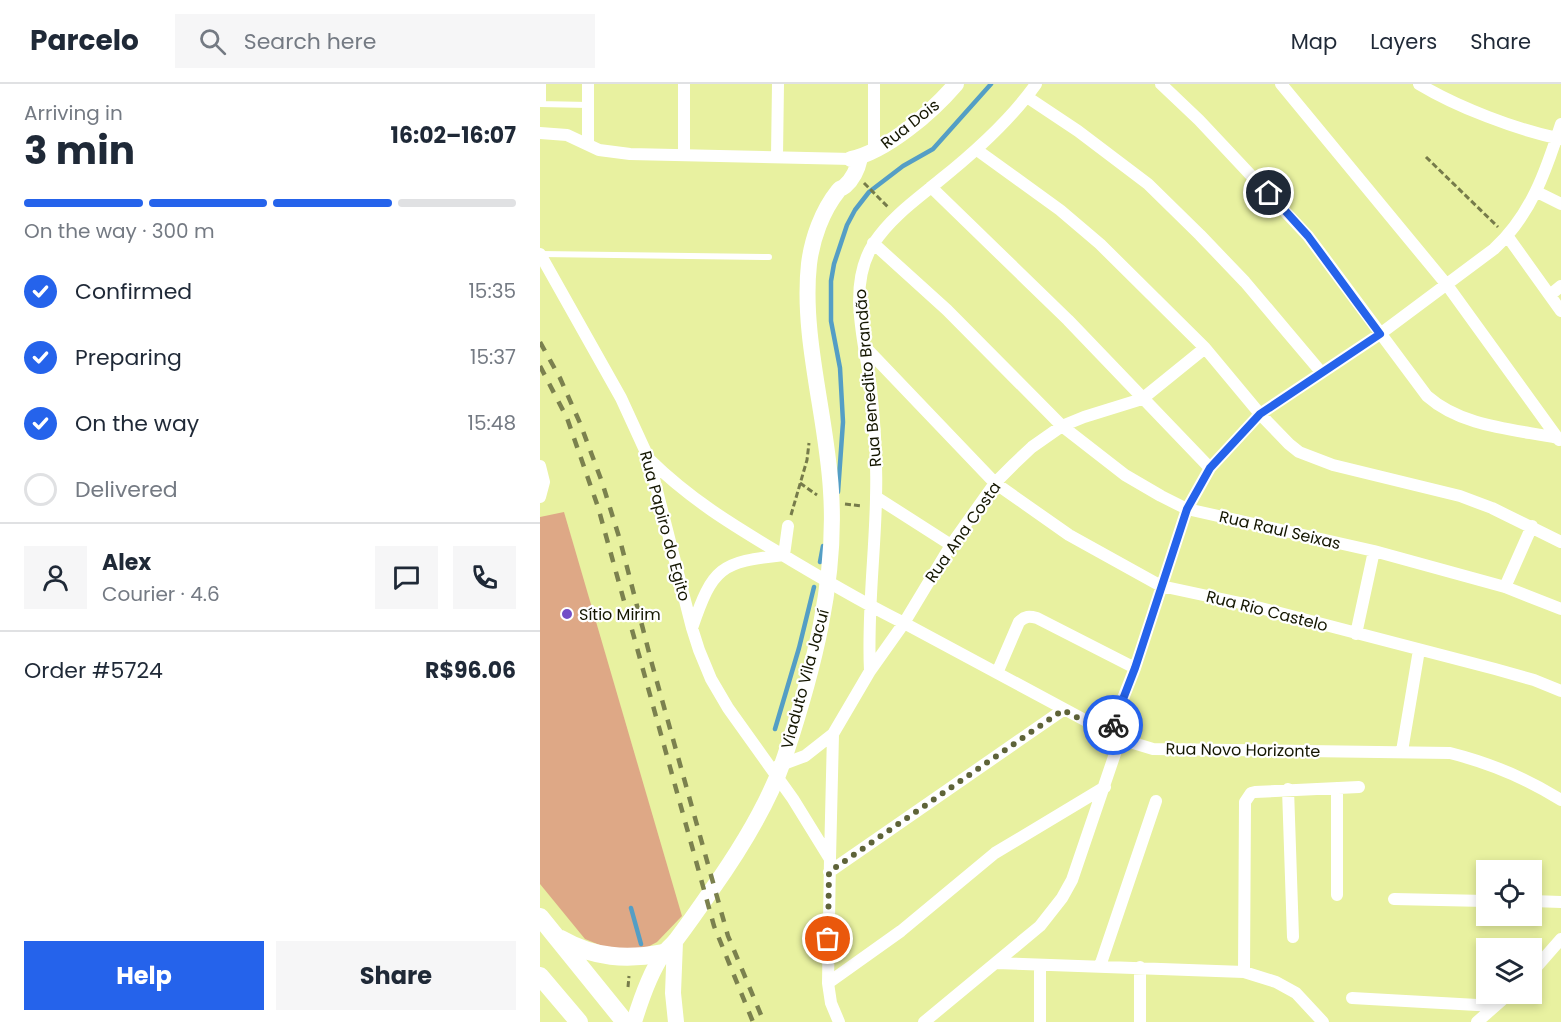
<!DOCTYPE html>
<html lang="en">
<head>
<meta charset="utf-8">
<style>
  :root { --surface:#fff; --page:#f6f6f7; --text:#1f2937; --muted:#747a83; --line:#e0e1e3; --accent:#2563eb }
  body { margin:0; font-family:Poppins,sans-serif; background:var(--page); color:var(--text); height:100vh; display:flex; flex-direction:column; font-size:22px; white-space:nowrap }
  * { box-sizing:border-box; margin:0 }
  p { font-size:20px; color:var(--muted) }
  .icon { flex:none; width:33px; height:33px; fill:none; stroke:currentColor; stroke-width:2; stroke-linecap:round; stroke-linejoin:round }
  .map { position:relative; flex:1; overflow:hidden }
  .sheet { display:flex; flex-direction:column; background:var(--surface); width:540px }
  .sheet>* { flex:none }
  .controls { position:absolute; left:936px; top:776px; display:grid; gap:12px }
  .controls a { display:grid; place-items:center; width:66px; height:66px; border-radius:0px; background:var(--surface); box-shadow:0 3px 9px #0003; font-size:30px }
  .pin { position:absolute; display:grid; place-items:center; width:51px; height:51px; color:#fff; margin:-26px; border:3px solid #fff; border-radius:50%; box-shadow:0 2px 6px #0007 }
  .courier { position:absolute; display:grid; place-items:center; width:60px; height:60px; margin:-30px; border:4px solid #2563eb; border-radius:50%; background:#fff; color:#222; box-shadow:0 2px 8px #0007 }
  .summary em { font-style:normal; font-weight:700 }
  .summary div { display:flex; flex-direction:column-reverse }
  .summary { display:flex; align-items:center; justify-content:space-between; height:102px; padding:0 24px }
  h1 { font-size:39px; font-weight:700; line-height:45px }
  .bar { display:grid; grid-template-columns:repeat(4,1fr); gap:9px 6px; align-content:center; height:72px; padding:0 24px }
  .bar i { height:8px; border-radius:4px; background:var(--line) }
  .bar .current { background:var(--accent) }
  .bar p { grid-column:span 4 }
  .line { display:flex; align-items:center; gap:15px; padding:0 24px; border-top:2px solid var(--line) }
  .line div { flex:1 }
  .round { display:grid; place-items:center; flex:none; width:63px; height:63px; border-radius:0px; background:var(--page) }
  ol { padding:0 24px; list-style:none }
  li { display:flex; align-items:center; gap:18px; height:66px }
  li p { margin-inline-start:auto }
  li .icon { padding:6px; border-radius:50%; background:var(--accent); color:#fff; stroke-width:4 }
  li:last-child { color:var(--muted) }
  li i { width:33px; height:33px; border:3px solid var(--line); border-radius:50% }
  .button { display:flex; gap:12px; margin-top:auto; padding:12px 24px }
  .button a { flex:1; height:69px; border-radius:0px; background:var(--accent); color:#fff; font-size:24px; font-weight:700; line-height:69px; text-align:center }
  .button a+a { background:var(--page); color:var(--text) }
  header { display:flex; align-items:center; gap:36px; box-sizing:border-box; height:84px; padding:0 30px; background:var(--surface); border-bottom:2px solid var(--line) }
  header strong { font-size:28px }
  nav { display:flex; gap:33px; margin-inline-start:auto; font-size:21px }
  .search { width:420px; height:54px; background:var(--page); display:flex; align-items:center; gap:15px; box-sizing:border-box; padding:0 21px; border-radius:0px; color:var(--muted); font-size:22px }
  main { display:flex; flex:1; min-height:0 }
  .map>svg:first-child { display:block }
  .green { fill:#dea886 }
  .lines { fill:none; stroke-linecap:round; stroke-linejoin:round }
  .stream { stroke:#549ec5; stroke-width:4.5 }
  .path { stroke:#767b4a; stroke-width:3; stroke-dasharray:6 3; stroke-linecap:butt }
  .lane { stroke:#fff; stroke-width:6 }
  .street { stroke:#fff; stroke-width:12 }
  .secondary { stroke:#fff; stroke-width:16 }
  .primary { stroke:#fff; stroke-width:18 }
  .rail { stroke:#7b814e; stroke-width:4.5; stroke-dasharray:10 10; stroke-linecap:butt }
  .done { stroke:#5e6338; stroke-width:6; stroke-dasharray:0 10.8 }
  .route { stroke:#2563eb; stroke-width:8 }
  .poi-dot { fill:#734ec7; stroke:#fff; stroke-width:2 }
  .labels { text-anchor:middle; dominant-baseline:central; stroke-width:4.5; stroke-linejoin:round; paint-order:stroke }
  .street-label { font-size:16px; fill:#141600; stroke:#fff }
  .poi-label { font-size:16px; fill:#141600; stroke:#fff; text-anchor:start }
</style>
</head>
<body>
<header>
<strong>Parcelo</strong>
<div class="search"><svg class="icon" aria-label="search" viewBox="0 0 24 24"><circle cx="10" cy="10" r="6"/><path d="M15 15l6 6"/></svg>Search here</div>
<nav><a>Map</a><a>Layers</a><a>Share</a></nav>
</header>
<main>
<section class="sheet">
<div class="summary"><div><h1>3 min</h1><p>Arriving in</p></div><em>16:02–16:07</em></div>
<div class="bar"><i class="current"></i><i class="current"></i><i class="current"></i><i></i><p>On the way · 300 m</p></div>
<ol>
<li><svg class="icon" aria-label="check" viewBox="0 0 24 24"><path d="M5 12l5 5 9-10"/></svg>Confirmed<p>15:35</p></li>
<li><svg class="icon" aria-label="check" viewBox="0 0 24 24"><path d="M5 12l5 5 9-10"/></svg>Preparing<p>15:37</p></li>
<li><svg class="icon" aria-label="check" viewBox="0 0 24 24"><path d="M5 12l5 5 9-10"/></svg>On the way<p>15:48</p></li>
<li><i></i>Delivered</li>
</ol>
<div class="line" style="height:108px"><a class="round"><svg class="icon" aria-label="person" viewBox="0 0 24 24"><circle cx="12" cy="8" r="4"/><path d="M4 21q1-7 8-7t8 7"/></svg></a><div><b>Alex</b><p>Courier · 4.6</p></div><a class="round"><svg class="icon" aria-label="chat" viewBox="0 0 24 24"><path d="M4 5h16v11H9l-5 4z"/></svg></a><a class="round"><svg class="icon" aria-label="phone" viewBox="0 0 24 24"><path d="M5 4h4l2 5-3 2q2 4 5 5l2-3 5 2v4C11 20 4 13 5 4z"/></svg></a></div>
<div class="line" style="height:78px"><div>Order #5724</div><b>R$96.06</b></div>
<div class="button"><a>Help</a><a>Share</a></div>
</section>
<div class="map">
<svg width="1021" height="938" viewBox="0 0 1021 938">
  <rect width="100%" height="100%" fill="#e8f1a0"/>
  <path class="green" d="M24 428 142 832 117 858 89 873 45 855 0 800V433Z"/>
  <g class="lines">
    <path class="stream" d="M298 408 303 338 300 284 291 237V197L294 180 307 141 315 126 329 108 363 82 393 65 451 0
      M280 478 283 462
      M235 645 259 564 274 503
      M91 824 101 860"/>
    <path class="path" d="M886 73 958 143
      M324 99 349 124
      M260 399 277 411
      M305 420 322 422
      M251 431 267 376 269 359
      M88 903 89 892"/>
    <path class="lane" d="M3 0V20
      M0 20 48 21
      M1 170 229 173"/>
    <path class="street" d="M334 0V67
      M621 0 659 36 768 152 887 312C922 343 973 345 1018 354
      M741 0 907 201 1019 356
      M879 0C917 23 977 46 1021 55
      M487 13 538 47 608 100 660 151 705 198 781 288
      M0 49 27 51 59 66 90 70 312 75
      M48 59V0
      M437 66 520 126 560 160 665 264 720 330 749 360 759 368 793 381 920 412 952 424 1021 458
      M144 70V0
      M237 72 238 0
      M391 103 528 236 670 384
      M997 108 1021 120
      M968 153 1021 227
      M333 159 407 226 522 342 585 391 621 412 647 425 834 467 965 503 1021 525
      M0 170 81 314 109 375 152 544 159 566 171 595 188 624 253 715 290 775 288 899 291 919 299 938
      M1010 211 1021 202
      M325 263 455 399 529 451 621 502 705 520 955 585 994 596 1021 607
      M109 375C154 419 198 444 251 476 288 498 325 520 364 539L580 655 613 665 910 669C950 679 986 694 1021 716
      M0 382 4 398 0 413
      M336 413 411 461
      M244 471 248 442
      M965 503 992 442
      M152 544C173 483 180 478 244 471
      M816 550 834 467
      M330 587C327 529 335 472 336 414 337 378 335 341 331 305 325 259 306 202 334 159 351 133 377 115 400 96 435 68 470 37 496 0
      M457 589 479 538C485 532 489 532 497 534L595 584
      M569 650 595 584 647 425 670 384 720 330 840 250 954 165C991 131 1006 87 1021 40
      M862 667 879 566
      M238 682 265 672 293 650 330 587 364 539 411 461 455 399 474 380 492 363 522 342 544 333 602 315 665 264
      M797 704V811
      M748 705 753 853
      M290 775 293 650
      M289 788 523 626
      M854 815 946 817
      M992 817 1021 818
      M456 879 704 888 736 898 756 909 783 938
      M500 882V938
      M560 882 616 717
      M600 883V938
      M704 888 705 718 711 709 715 708 819 703
      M992 888 1021 855
      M288 899 361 847 455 769 565 703
      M812 914 955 922
      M384 938 500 842 522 814 532 796 580 655
      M937 938 970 909"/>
    <path class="secondary" d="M311 75C347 67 392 28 416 0
      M135 858 133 909 136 938
      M94 938C101 915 110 889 123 870 127 865 132 861 136 856 148 840 160 823 171 807 200 766 229 720 245 672 273 587 297 497 291 407 287 334 261 252 269 180 272 155 282 127 298 107 302 102 300 106 305 102 313 95 318 83 320 74"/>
    <path class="primary" d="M0 833 85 938
      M21 855C54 874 87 876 123 869
      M0 892 39 938"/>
    <path class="rail" d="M0 258 20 294 40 339 62 398 80 456 112 580 188 852 224 938
      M0 282 27 334 58 423 174 842 213 938"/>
  </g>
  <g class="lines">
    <path class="done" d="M288 855 289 788 523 626 569 650 573 641"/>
    <path class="route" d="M573 641 595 584 647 425 670 384 720 330 840 250 768 152 729 109"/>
  </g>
  <circle class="poi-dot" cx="27" cy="530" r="6"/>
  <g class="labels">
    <g class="street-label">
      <text transform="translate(370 40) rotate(-38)">Rua Dois</text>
      <text transform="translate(328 294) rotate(-95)">Rua Benedito Brandão</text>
      <text transform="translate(125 442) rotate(75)">Rua Papiro do Egito</text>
      <text transform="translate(740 446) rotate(13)">Rua Raul Seixas</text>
      <text transform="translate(423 448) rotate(-55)">Rua Ana Costa</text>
      <text transform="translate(727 527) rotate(14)">Rua Rio Castelo</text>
      <text transform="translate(265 595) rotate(-75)">Viaduto Vila Jacuí</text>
      <text transform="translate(703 666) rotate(1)">Rua Novo Horizonte</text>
    </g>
    <g class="poi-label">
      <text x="39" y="530">Sítio Mirim</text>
    </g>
  </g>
</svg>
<div class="controls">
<a><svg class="icon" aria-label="locate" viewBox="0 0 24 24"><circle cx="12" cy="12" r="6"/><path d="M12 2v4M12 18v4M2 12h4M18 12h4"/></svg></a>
<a><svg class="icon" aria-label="layers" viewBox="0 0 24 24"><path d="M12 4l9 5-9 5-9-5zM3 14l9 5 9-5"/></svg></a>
</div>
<div class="pin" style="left:288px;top:855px;background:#ea580c"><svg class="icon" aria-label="bag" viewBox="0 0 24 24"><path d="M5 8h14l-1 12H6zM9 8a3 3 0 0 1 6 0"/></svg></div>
<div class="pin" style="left:729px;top:109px;background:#1f2937"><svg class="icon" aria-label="home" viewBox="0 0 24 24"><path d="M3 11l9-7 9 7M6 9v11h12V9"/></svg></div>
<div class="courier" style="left:573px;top:641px"><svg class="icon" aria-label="bike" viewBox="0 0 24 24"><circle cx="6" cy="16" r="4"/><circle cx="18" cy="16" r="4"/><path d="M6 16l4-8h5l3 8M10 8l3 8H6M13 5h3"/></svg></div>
</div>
</main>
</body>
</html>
